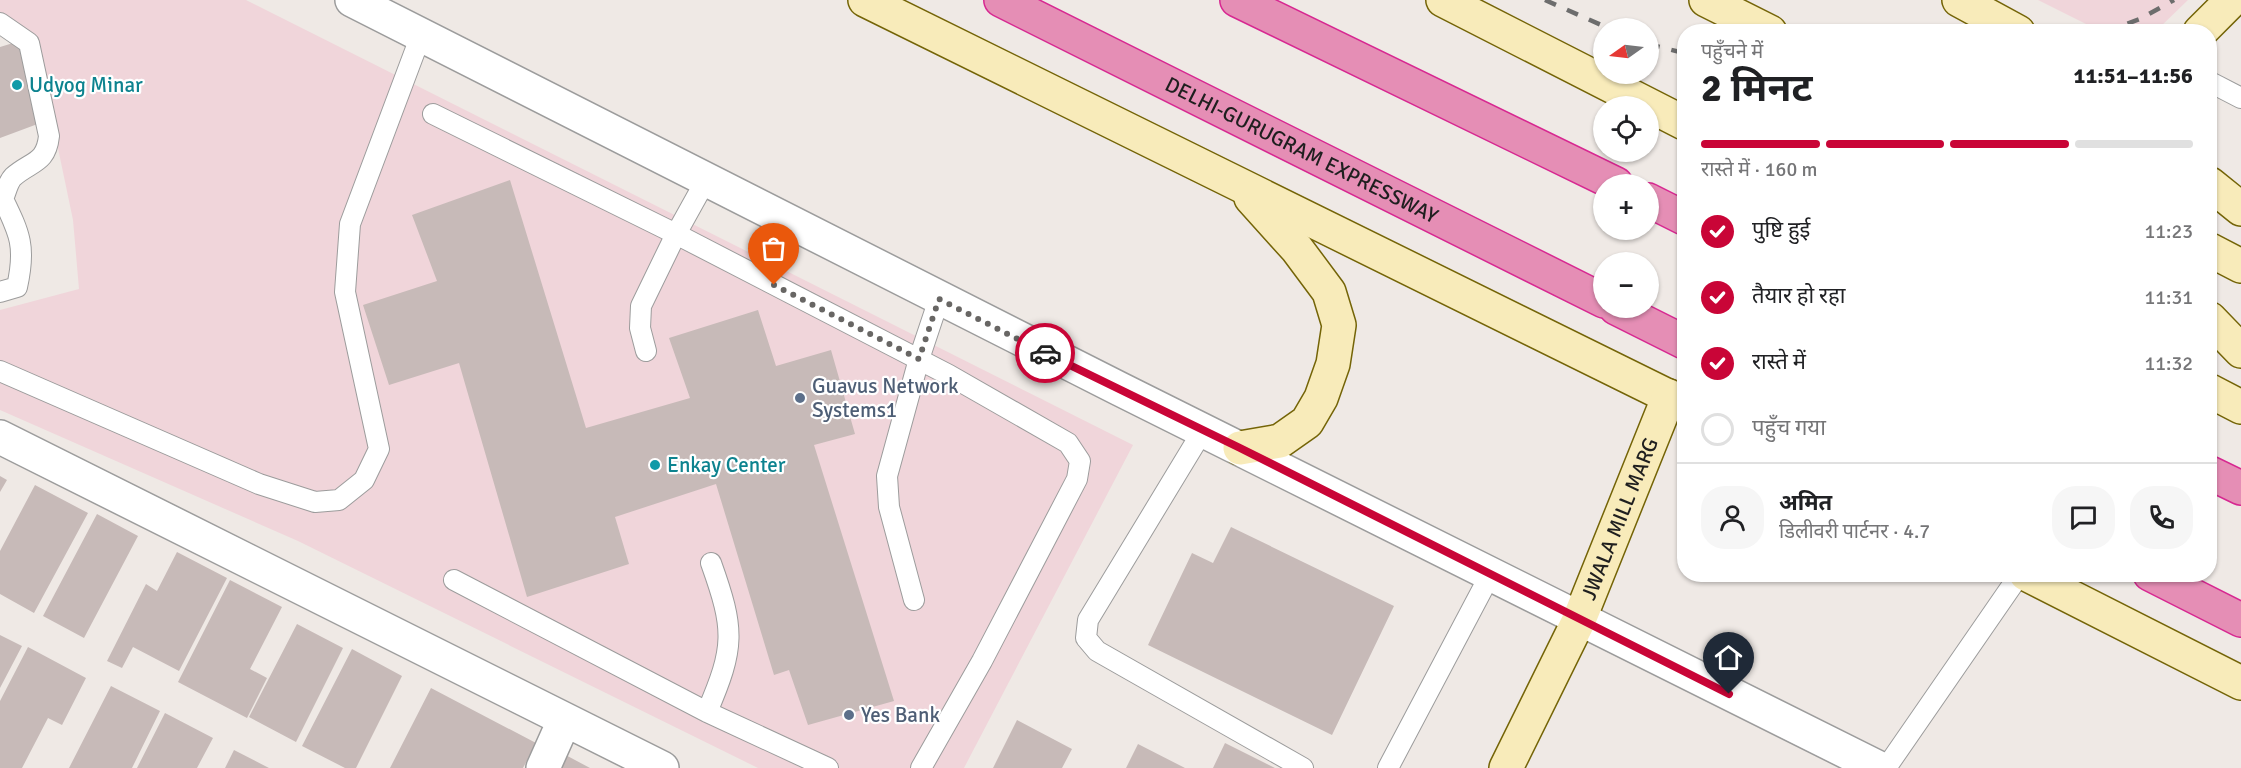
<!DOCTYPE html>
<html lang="hi">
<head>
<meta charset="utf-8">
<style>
  :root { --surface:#fff; --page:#f6f6f6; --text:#202124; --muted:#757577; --line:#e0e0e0; --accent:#c90537 }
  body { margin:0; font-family:Signika,"Noto Sans Devanagari",sans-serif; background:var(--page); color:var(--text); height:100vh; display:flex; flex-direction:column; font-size:22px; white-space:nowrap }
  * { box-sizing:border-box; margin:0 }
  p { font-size:20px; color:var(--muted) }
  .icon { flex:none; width:33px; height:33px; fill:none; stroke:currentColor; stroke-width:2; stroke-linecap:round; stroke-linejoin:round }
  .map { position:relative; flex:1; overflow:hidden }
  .drawer { position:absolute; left:1677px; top:24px; width:540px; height:558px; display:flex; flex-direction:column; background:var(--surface); border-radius:24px; box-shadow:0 2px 4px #0004 }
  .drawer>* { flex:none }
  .needle { width:39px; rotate:256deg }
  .controls { position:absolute; left:1593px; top:18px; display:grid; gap:12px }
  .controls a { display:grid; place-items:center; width:66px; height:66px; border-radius:50%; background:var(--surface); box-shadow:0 2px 4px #0004; font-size:30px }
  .pin { position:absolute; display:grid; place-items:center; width:51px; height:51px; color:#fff; margin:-62px -26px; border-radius:50% 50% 50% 0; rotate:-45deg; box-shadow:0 0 6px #0007 }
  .pin .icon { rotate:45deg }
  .courier { position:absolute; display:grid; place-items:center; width:60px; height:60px; margin:-30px; border:4px solid #c90537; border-radius:50%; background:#fff; color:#222; box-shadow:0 2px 8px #0007 }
  .overview em { font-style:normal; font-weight:700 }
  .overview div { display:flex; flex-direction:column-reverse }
  .overview { display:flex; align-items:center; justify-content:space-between; height:102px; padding:0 24px }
  h1 { font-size:39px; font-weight:700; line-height:45px }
  .bar { display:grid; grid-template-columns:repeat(4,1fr); gap:9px 6px; align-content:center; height:72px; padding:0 24px }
  .bar i { height:8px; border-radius:4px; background:var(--line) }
  .bar .selected { background:var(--accent) }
  .bar p { grid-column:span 4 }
  .line { display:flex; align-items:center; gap:15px; padding:0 24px; border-top:2px solid var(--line) }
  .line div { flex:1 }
  .round { display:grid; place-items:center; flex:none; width:63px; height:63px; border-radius:24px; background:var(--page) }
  ol { padding:0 24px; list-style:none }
  li { display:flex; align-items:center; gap:18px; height:66px }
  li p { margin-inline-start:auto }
  li .icon { padding:6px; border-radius:50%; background:var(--accent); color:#fff; stroke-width:4 }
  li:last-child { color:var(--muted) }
  li i { width:33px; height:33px; border:3px solid var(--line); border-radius:50% }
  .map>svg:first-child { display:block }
  .commercial { fill:#f0d5da }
  .building { fill:#c7bab8 }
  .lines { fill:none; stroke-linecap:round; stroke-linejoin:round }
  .lane-casing { stroke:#9c9c9c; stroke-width:22 }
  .street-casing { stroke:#9c9c9c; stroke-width:36 }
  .secondary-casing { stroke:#746407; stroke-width:36 }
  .highway-casing { stroke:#d72891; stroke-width:36 }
  .lane { stroke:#fff; stroke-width:20 }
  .street { stroke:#fff; stroke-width:33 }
  .secondary { stroke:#f8ebba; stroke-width:33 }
  .highway { stroke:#e58eb5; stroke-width:33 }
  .rail { stroke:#6d6d6d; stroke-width:4.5; stroke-dasharray:12 12; stroke-linecap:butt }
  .done { stroke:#686664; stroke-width:6; stroke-dasharray:0 10.8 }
  .route { stroke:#c90537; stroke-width:8 }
  .culture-dot { fill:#0f9aa8; stroke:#fff; stroke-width:2 }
  .service-dot { fill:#5c6f8a; stroke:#fff; stroke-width:2 }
  .labels { text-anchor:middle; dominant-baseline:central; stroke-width:4.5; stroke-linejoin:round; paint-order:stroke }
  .culture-label { font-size:21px; fill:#0d838f; stroke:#fff; text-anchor:start }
  .street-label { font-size:21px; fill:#1f1f1f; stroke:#fff }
  .service-label { font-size:21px; fill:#4e5e75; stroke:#fff; text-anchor:start }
</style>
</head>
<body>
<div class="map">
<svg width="2241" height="768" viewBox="0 0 2241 768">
  <rect width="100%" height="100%" fill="#efe9e5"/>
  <path class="commercial" d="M0 0H246L1133 445 964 768H758L298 541 0 410V310L79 289 73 220 35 38 0 12Z
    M2038 0H2188L2156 31 2102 32Z"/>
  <path class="building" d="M23 40 43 122 0 138V47Z
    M510 180 586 428 690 398 669 338 758 310 776 366 831 350 855 434 814 445 894 701 808 725 789 670 774 675 716 484 615 517 629 564 527 597 459 363 389 385 363 305 437 281 412 215Z
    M0 476 7 480 0 492Z
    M35 485 88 513 34 613 0 594V551Z
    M97 514 138 536 84 638 43 616Z
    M1231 527 1394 606 1332 735 1148 645 1192 553 1213 563Z
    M177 552 227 578 179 671 133 647 122 668 107 661 146 584 157 591Z
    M230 580 282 607 250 669 267 678 247 718 178 682Z
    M297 624 343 648 296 742 249 717Z
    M0 635 22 646 0 688Z
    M28 647 86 678 62 725 48 718 22 768H0V701Z
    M352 649 402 676 356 768H345L302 746Z
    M111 686 160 711 132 768H69Z
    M431 688 536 743 523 768H390Z
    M165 713 213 738 197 768H137Z
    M1017 720 1072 749 1062 768H993Z
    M1225 743 1275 768H1213Z
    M1138 744 1185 768H1126Z
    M234 750 269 768H225Z
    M560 752 590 768H552Z"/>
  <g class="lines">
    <g class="lane-casing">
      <path id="lane" d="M0 23 29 43 49 136C46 164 31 161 13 177 8 182 6 192 3 199 20 234 26 247 17 287L0 292
        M2210 82 2241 98
        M433 114 676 234 641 306 640 328 646 351
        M706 180 676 234 949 375 1068 443 1080 461 1077 479 982 661 921 768
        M0 371 259 484 315 502 339 500 364 480 379 449 345 292 350 224 421 35
        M1202 432 1088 620 1086 638 1097 651 1303 768
        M454 580 707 712 828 768
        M914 600 889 507 887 476 919 359 939 299
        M707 712C735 647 735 630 711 563
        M1388 768 1490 575
        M1886 768 2020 574"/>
    </g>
    <g class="street-casing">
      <path id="street" d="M352 0C860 259 1368 515 1879 768
        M0 437 662 768
        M543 768 564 721"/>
    </g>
    <g class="secondary-casing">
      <g id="secondary">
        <path d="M865 0 1684 404"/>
        <path d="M1443 0 1684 123"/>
        <path d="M1706 0 1770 32"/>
        <path d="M1959 0 2018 32"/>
        <path d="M2200 32 2232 0"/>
        <path d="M2210 184 2241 209"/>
        <path d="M2210 250 2241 266"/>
        <path d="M2210 319 2241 351"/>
        <path d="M2210 391 2241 407"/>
        <path d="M1240 448 1280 441 1307 422 1321 398 1333 364 1339 325 1329 292 1297 249 1251 198"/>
        <path d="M2026 574 2241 683"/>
        <path id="s1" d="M1506 768 1579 620 1669 396"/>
      </g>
    </g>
    <g class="highway-casing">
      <g id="highway">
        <path id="s2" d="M1001 0 1604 301"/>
        <path d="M1237 0 1616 184"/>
        <path d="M1648 200 1684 218"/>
        <path d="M1616 308 1684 342"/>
        <path d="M2210 473 2241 488"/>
        <path d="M2150 574 2241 620"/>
      </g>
    </g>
    <use href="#lane" class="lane"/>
    <use href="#street" class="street"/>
    <use href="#secondary" class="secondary"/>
    <use href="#highway" class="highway"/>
    <path class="rail" d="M1545 0 1608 28
      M2105 32 2140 19 2174 0
      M1648 44 1684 53"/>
  </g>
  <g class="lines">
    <path class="done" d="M774 285 919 359 939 299 1045 353"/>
    <path class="route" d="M1045 353 1240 448 1729 694"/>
  </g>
  <g class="culture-dot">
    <circle cx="17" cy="85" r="6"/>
    <circle cx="655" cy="465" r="6"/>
  </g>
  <g class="service-dot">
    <circle cx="800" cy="398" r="6"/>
    <circle cx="849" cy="715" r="6"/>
  </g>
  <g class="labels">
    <g class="culture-label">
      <text x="29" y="85">Udyog Minar</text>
      <text x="667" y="465">Enkay Center</text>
    </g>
    <g class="street-label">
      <text stroke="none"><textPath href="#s2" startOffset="336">DELHI-GURUGRAM EXPRESSWAY</textPath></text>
      <text stroke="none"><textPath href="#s1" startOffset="274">JWALA MILL MARG</textPath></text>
    </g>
    <g class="service-label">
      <text x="812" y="386">Guavus Network<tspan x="812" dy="24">Systems1</tspan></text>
      <text x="861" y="715">Yes Bank</text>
    </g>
  </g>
</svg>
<div class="controls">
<a><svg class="needle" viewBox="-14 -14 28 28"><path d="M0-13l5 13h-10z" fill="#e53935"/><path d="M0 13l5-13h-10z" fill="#757577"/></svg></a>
<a><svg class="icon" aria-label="locate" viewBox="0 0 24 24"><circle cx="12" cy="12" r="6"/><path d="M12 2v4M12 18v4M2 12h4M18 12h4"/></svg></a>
<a>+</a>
<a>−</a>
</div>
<div class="pin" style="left:774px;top:285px;background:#ea580c"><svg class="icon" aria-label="bag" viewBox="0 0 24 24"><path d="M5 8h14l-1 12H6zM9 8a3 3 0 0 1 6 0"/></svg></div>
<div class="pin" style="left:1729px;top:694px;background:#1f2937"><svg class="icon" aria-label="home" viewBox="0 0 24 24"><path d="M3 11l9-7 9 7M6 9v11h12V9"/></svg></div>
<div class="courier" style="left:1045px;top:353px"><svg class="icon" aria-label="car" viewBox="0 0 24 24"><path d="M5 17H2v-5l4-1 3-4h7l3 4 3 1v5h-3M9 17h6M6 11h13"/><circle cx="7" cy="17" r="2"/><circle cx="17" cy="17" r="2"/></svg></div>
<section class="drawer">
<div class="overview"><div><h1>2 मिनट</h1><p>पहुँचने में</p></div><em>11:51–11:56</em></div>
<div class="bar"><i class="selected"></i><i class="selected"></i><i class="selected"></i><i></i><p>रास्ते में · 160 m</p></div>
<ol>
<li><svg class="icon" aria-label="check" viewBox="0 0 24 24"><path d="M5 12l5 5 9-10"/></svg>पुष्टि हुई<p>11:23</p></li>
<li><svg class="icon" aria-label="check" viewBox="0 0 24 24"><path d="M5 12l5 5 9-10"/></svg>तैयार हो रहा<p>11:31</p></li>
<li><svg class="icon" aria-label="check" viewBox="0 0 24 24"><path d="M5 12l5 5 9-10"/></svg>रास्ते में<p>11:32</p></li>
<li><i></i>पहुँच गया</li>
</ol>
<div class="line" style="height:108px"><a class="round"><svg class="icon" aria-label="person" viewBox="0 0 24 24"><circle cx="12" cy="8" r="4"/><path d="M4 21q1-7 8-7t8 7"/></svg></a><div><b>अमित</b><p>डिलीवरी पार्टनर · 4.7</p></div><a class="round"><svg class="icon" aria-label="chat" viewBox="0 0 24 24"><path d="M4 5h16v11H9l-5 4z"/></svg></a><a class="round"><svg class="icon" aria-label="phone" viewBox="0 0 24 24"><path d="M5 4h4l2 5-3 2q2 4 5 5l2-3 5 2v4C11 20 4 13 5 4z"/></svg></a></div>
</section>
</div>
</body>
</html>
